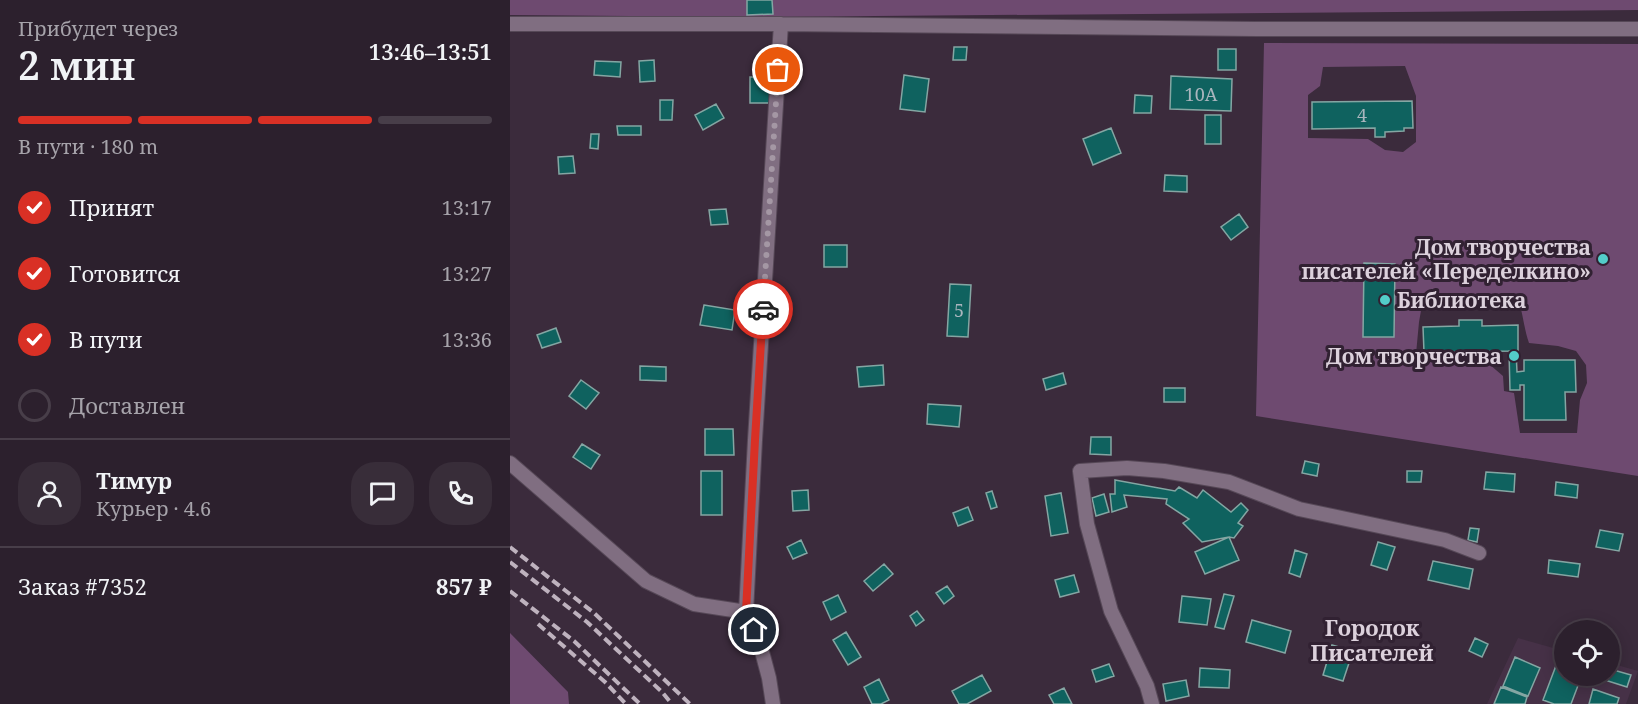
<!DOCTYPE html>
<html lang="ru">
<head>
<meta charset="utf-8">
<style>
  :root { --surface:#2c202d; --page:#382d39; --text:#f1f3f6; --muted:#a6a3aa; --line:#483e49; --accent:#d93025 }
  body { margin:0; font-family:"Noto Serif",serif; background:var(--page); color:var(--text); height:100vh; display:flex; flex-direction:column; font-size:22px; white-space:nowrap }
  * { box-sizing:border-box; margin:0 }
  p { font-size:20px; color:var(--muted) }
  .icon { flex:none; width:33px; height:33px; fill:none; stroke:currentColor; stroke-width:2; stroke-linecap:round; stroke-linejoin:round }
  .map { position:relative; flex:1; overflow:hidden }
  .drawer { display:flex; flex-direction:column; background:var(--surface); width:510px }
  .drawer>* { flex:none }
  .buttons { position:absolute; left:1044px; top:620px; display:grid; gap:12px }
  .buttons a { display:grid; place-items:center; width:66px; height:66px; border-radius:50%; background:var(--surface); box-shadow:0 3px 15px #0003,0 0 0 2px var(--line); font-size:30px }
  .pin { position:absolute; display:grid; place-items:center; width:51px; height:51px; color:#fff; margin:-26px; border:3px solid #fff; border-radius:50%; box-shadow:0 2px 6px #0007 }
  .courier { position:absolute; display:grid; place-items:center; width:60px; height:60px; margin:-30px; border:4px solid #d93025; border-radius:50%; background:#fff; color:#222; box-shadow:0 2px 8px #0007 }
  .overview em { font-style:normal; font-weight:600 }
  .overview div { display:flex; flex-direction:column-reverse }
  .overview { display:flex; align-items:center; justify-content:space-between; height:102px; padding:0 18px }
  h1 { font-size:39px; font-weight:600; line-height:45px }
  .bar { display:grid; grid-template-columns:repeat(4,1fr); gap:9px 6px; align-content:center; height:72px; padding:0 18px }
  .bar i { height:8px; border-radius:4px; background:var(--line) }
  .bar .active { background:var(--accent) }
  .bar p { grid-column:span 4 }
  .line { display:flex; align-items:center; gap:15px; padding:0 18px; border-top:2px solid var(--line) }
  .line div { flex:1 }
  .round { display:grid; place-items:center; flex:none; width:63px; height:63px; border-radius:24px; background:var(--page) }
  ol { padding:0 18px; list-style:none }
  li { display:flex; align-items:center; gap:18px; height:66px }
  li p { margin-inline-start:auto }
  li .icon { padding:6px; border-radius:50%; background:var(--accent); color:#fff; stroke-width:4 }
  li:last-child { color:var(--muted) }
  li i { width:33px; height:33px; border:3px solid var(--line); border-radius:50% }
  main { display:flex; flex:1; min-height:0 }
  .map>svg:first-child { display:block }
  .built { fill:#463147 }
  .green { fill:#6e4a70; fill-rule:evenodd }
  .building { fill:#0f625f; stroke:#84a6a3; stroke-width:1.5 }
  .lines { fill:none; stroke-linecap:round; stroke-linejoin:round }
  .street-casing { stroke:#564857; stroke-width:16 }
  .street { stroke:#806e81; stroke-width:14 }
  .rail { stroke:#beb2be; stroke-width:4; stroke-dasharray:9 4.5; stroke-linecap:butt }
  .done { stroke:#a497a4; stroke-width:6; stroke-dasharray:0 10.8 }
  .route { stroke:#d93025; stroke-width:8 }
  .poi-dot { fill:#53cdc9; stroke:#312132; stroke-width:2 }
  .labels { text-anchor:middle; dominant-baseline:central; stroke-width:6; stroke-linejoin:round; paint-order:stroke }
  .number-label { font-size:18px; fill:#a9b5bd }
  .poi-label { font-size:21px; font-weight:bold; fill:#dcd1dc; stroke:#312132; text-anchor:end }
  .neighbourhood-label { font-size:22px; font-weight:bold; fill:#dcd1dc; stroke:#312132 }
</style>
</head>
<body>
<main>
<section class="drawer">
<div class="overview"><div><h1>2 мин</h1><p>Прибудет через</p></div><em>13:46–13:51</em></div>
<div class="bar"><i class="active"></i><i class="active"></i><i class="active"></i><i></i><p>В пути · 180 m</p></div>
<ol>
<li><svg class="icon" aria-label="check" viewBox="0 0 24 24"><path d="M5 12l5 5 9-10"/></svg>Принят<p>13:17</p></li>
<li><svg class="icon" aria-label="check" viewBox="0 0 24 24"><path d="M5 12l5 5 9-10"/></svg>Готовится<p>13:27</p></li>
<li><svg class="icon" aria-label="check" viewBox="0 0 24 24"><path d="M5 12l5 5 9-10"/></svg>В пути<p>13:36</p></li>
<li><i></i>Доставлен</li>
</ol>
<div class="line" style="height:108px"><a class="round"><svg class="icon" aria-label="person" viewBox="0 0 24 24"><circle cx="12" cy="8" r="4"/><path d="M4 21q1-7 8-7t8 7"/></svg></a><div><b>Тимур</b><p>Курьер · 4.6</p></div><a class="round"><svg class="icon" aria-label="chat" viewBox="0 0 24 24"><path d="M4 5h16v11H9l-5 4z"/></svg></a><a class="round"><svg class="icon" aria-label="phone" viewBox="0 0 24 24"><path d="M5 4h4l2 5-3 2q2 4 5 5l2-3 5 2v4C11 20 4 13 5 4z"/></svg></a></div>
<div class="line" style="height:78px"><div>Заказ #7352</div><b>857 ₽</b></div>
</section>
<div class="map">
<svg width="1128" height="704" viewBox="0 0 1128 704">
  <rect width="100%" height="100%" fill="#3b2b3c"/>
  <path class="built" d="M1008 638 1054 651V675H1100V663L1128 671 1116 704H977Z"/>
  <path class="green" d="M0 0H1128V10L237 17 0 15Z
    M754 43 1128 44V476L746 416ZM895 66 906 96V142L893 152 875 150 858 139 798 138V95L810 86 813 67ZM929 298H1008C1013 313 1014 329 1019 343L1048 346 1066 351 1076 365 1077 383 1070 400 1067 433H1010L1004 393 994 391 993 376 979 364 962 360 912 361 906 354 909 322 912 305Z
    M0 633 58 692 59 704H0Z"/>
  <path class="building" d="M237 0H262L263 14 237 15Z
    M444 47H457L456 60H443Z
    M708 49H726V70H708Z
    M144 60 145 81 130 82 129 61Z
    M85 61 111 62 110 77 84 75Z
    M394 75 419 79 415 112 390 109Z
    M661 76 722 79 721 111 660 109Z
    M240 77H262V103H240Z
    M625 95 642 96 641 113H624Z
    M150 100H163L162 120H150Z
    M902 101 903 128H894V131L875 132V137H865V128L802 129V102Z
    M206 104 214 118 193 130 185 115Z
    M695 115H711V144H695Z
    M107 126H131V135H108Z
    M601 128 611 153 583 165 573 139Z
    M81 134H89L88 149 80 148Z
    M63 156 65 173 49 174 48 157Z
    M655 175 677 176V192L654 191Z
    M216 209 218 224 201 225 199 210Z
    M729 214 738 227 721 240 711 227Z
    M314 245H337V267H314Z
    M854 263 885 264 884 337H853Z
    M440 284 461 285 458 337 437 336Z
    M194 305 225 310 222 330 190 325Z
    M949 320H972V326L1008 325V351L914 352 913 327 949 326Z
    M46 328 51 342 32 348 27 335Z
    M999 351H1006L1007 372 1014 371V360H1065L1066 392H1055L1056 420H1014V385H1010V390H1000Z
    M373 365 374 385 349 387 347 367Z
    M130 366 156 367V381L130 380Z
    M553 373 556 384 536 390 533 379Z
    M71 380 89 393 76 409 59 396Z
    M654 388H675V402H654Z
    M418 404 451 406 449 427 417 424Z
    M195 429H223L224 455H195Z
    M581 437H601V455L580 454Z
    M72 444 90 455 81 469 63 457Z
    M795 461 809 464 807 476 792 473Z
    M191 471H212V515H191Z
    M897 471H912L911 482H897Z
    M976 472 1005 474 1004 492 974 489Z
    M605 480 665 491 669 487 687 498 693 490 721 512 731 503 738 510 728 523 733 526 724 538 719 537 692 542 673 523 679 519 656 504 657 499 614 495 617 507 602 512 600 494H605Z
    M1046 482 1068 485 1067 498 1045 495Z
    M298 490 299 510 283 511 282 491Z
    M482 491 487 507 481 509 476 493Z
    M551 493 558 533 541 536 535 496Z
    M594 494 599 512 586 516 582 498Z
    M458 507 463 520 448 526 443 513Z
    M960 528 969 529 967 542 958 540Z
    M1090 530 1113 534 1109 551 1086 547Z
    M719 537 729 560 695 574 685 552Z
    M291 540 297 553 283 559 277 547Z
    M868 542 885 547 877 570 861 565Z
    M785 550 797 554 790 577 779 573Z
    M1039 560 1070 564 1068 577 1038 573Z
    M923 561 963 569 959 589 918 580Z
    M374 564 383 574 363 591 354 581Z
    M564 575 569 592 550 597 545 580Z
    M437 586 444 596 434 604 426 593Z
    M714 594 724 596 714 629 705 627Z
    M328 595 336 612 321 620 313 602Z
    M672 596 701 599 697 625 669 622Z
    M407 611 414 620 406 626 400 616Z
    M742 620 781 631 775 653 736 642Z
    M336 632 351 657 338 665 323 640Z
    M965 638 978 644 972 657 959 651Z
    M822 645 843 651 833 681 813 675Z
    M1005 657 1030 668 1018 696 993 686Z
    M1047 663 1054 665V675H1072L1061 704H1044L1033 700Z
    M599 664 604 676 586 682 582 670Z
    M690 668 720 670 719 688 689 687Z
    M1100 669 1121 675 1117 687 1079 675H1100Z
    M472 675 481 691 457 704H449L442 691Z
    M369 679 379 700 371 704H362L354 687Z
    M676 680 679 696 656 701 653 684Z
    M991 687 1017 697 1015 704H984Z
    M554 688 562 704H544L539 695Z
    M1083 689 1109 698 1107 704H1079Z"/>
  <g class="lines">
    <g class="street-casing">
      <path id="street" d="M0 24H271L745 29H1128
        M0 463 136 581 184 604 236 612
        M263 704 259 678 251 648 236 612 245 440 271 24
        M642 704 637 686 601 611 577 524 570 471 617 468 654 471 719 482 789 509 935 540 969 553"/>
    </g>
    <use href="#street" class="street"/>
    <path class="rail" d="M0 547 84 613 180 704
      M0 562 77 622 152 692 162 704
      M0 591 64 641 130 704
      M28 624 95 682 116 704"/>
  </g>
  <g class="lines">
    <path class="done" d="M253 309 268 70"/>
    <path class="route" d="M244 630 236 612 245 440 253 309"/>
  </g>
  <g class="poi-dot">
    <circle cx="1093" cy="259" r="6"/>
    <circle cx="875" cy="300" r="6"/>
    <circle cx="1004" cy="356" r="6"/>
  </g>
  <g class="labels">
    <g class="number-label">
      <text x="691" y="94">10А</text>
      <text x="852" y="115">4</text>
      <text x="449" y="310">5</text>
    </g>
    <g class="poi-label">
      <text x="1081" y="247">Дом творчества<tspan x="1081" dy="24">писателей «Переделкино»</tspan></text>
      <text x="887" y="300" text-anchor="start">Библиотека</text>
      <text x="992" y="356">Дом творчества</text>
    </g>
    <g class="neighbourhood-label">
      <text x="862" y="627">Городок<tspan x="862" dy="25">Писателей</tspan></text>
    </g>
  </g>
</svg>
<div class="buttons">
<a><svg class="icon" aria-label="locate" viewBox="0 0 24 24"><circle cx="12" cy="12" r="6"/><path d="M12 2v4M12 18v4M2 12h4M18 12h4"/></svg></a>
</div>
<div class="pin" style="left:268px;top:70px;background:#ea580c"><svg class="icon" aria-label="bag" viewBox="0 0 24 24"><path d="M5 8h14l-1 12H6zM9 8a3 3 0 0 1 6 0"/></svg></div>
<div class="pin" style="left:244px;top:630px;background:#1f2937"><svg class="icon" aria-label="home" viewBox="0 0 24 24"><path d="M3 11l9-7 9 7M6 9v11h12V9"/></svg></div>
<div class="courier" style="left:253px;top:309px"><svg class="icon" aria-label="car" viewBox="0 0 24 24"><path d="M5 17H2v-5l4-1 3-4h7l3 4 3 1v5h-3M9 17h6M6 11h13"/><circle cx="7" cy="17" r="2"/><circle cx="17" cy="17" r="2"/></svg></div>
</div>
</main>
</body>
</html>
